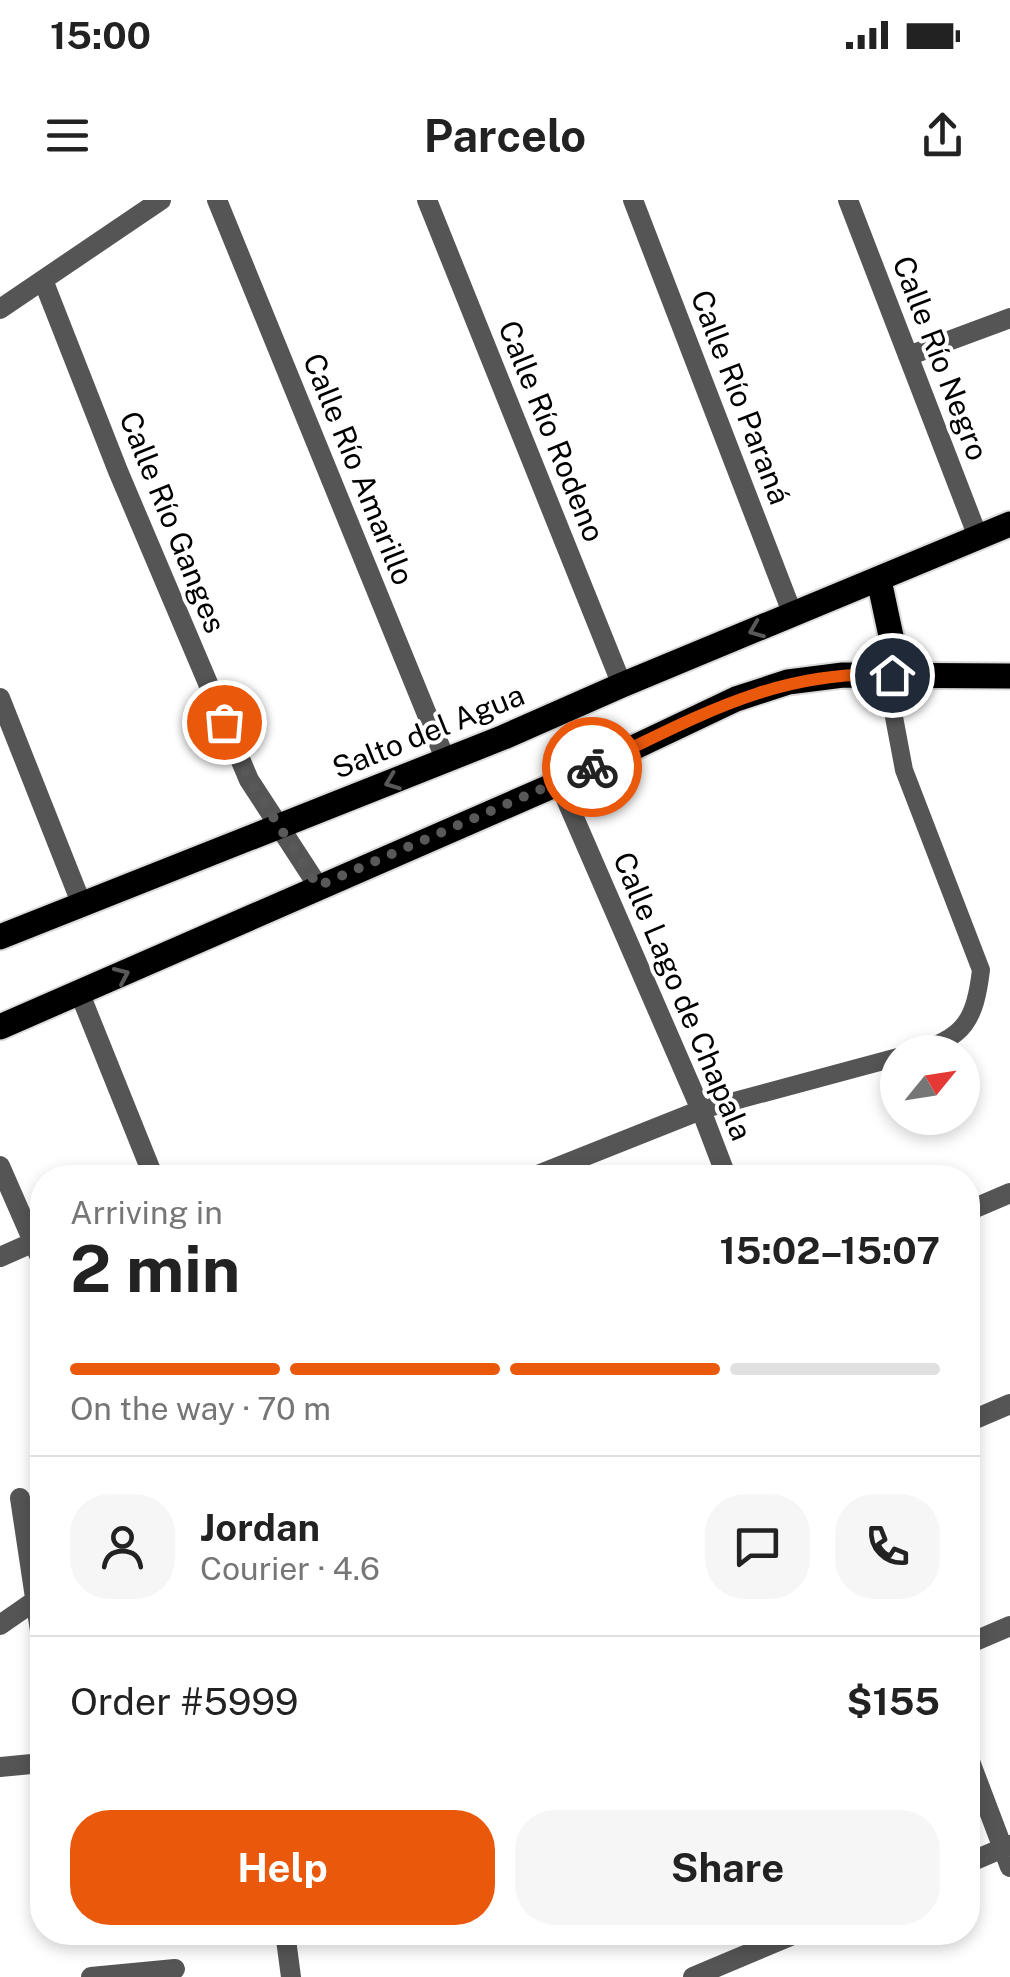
<!DOCTYPE html>
<html lang="en">
<head>
<meta charset="utf-8">
<style>
  :root { --surface:#fff; --page:#f6f6f6; --text:#222; --muted:#767676; --line:#e0e0e0; --accent:#ea580c }
  body { margin:0; font-family:"Public Sans",sans-serif; background:var(--page); color:var(--text); height:100vh; display:flex; flex-direction:column; font-size:38px; white-space:nowrap }
  * { box-sizing:border-box; margin:0 }
  p { font-size:32px; color:var(--muted) }
  .icon { flex:none; width:55px; height:55px; fill:none; stroke:currentColor; stroke-width:2; stroke-linecap:round; stroke-linejoin:round }
  .map { position:relative; flex:1; overflow:hidden }
  .details { position:absolute; left:30px; top:965px; width:950px; height:780px; display:flex; flex-direction:column; background:var(--surface); border-radius:40px; box-shadow:0 5px 15px #0003 }
  .details>* { flex:none }
  .needle { width:65px; rotate:60deg }
  .controls { position:absolute; left:880px; top:835px; display:grid; gap:20px }
  .controls a { display:grid; place-items:center; width:100px; height:100px; border-radius:50%; background:var(--surface); box-shadow:0 5px 15px #0003; font-size:50px }
  .pin { position:absolute; display:grid; place-items:center; width:85px; height:85px; color:#fff; margin:-42px; border:5px solid #fff; border-radius:50%; box-shadow:0 2px 10px #0007 }
  .courier { position:absolute; display:grid; place-items:center; width:100px; height:100px; margin:-50px; border:8px solid #ea580c; border-radius:50%; background:#fff; color:#222; box-shadow:0 2px 12px #0007 }
  .head em { font-style:normal; font-weight:700 }
  .head div { display:flex; flex-direction:column-reverse }
  .head { display:flex; align-items:center; justify-content:space-between; height:170px; padding:0 40px }
  h1 { font-size:65px; font-weight:700; line-height:75px }
  .bar { display:grid; grid-template-columns:repeat(4,1fr); gap:15px 10px; align-content:center; height:120px; padding:0 40px }
  .bar i { height:12px; border-radius:8px; background:var(--line) }
  .bar .current { background:var(--accent) }
  .bar p { grid-column:span 4 }
  .line { display:flex; align-items:center; gap:25px; padding:0 40px; border-top:2px solid var(--line) }
  .line div { flex:1 }
  .round { display:grid; place-items:center; flex:none; width:105px; height:105px; border-radius:40px; background:var(--page) }
  .cta { display:flex; gap:20px; margin-top:auto; padding:20px 40px }
  .cta a { flex:1; height:115px; border-radius:40px; background:var(--accent); color:#fff; font-size:40px; font-weight:700; line-height:115px; text-align:center }
  .cta a+a { background:var(--page); color:var(--text) }
  .status { display:flex; justify-content:space-between; align-items:center; height:70px; padding:0 50px; background:var(--surface); direction:ltr }
  .status svg { height:28px; fill:currentColor }
  header { display:flex; justify-content:space-between; align-items:center; height:130px; padding:0 40px; background:var(--surface); font-size:45px; font-weight:700 }
  .map>svg:first-child { display:block }
  .lines { fill:none; stroke-linecap:round; stroke-linejoin:round }
  .primary-casing { stroke:#dbdbdb; stroke-width:29 }
  .lane { stroke:#555; stroke-width:18 }
  .street { stroke:#555; stroke-width:20 }
  .primary { stroke:#000; stroke-width:25 }
  .oneway { stroke:#595959 }
  .done { stroke:#595959; stroke-width:10; stroke-dasharray:0 18 }
  .route { stroke:#ea580c; stroke-width:12 }
  .labels { text-anchor:middle; dominant-baseline:central; stroke-width:8; stroke-linejoin:round; paint-order:stroke }
  .street-label { font-size:30px; fill:#000; stroke:#fff }
</style>
</head>
<body>
<div class="status"><b>15:00</b><svg viewBox="0 0 49 12"><path d="M0 12V9h3v3zM5 12V6h3v6zM10 12V3h3v9zM15 12V0h3v12zM26 1h20v11H26zM47 4h2v5h-2z"/></svg></div>
<header><svg class="icon" aria-label="menu" viewBox="0 0 24 24"><path d="M4 6h16M4 12h16M4 18h16"/></svg>Parcelo<svg class="icon" aria-label="share" viewBox="0 0 24 24"><path d="M12 15V3M7 8l5-5 5 5M5 13v7h14v-7"/></svg></header>
<div class="map">
<svg width="1010" height="1777" viewBox="0 0 1010 1777">
  <rect width="100%" height="100%" fill="#fff"/>
  <g class="lines">
    <g class="primary-casing">
      <path id="primary" d="M879 380 894 450 892 475
        M0 737 504 537 622 485 1010 324
        M0 827 559 583 736 499 788 482 843 475 1010 476"/>
    </g>
    <path class="lane" d="M892 475 894 517 904 570 981 770C975 819 965 839 914 852
      M701 910 898 857"/>
    <path class="street" d="M217 0 446 561
      M427 0 622 485
      M633 0 793 415
      M848 0 978 337
      M43 80 118 271 249 580 318 686
      M0 109 161 0
      M908 156 1010 118
      M0 498 82 705
      M559 583 701 910 727 978
      M80 794 154 978
      M0 966 42 1062
      M530 978 701 910
      M968 1011 1010 993
      M0 1057 34 1042
      M968 1222 1010 1204
      M20 1298 42 1444
      M0 1425 36 1400
      M968 1444 1010 1426
      M968 1556 1010 1667
      M0 1567 42 1563
      M968 1663 1010 1645
      M285 1732 291 1777
      M91 1777 175 1769
      M693 1777 800 1732"/>
    <use href="#primary" class="primary"/>
  </g>
  <defs><path id="oneway-chevron" d="M-2-3.5L2.5 0L-2 3.5" fill="none" stroke-width="1.6" stroke-linecap="round" stroke-linejoin="round" transform="scale(2.5)"/></defs>
  <g class="oneway">
    <use href="#oneway-chevron" transform="translate(756 430) rotate(158)"/>
    <use href="#oneway-chevron" transform="translate(392 582) rotate(159)"/>
    <use href="#oneway-chevron" transform="translate(122 775) rotate(-24)"/>
  </g>
  <g class="lines">
    <path class="done" d="M224 522 249 580 318 686 592 567"/>
    <path class="route" d="M592 567C694 519 775 469 892 475"/>
  </g>
  <g class="labels">
    <g class="street-label">
      <text transform="translate(941 158) rotate(69)">Calle Río Negro</text>
      <text transform="translate(741 197) rotate(69)">Calle Río Paraná</text>
      <text transform="translate(552 231) rotate(68)">Calle Río Rodeno</text>
      <text transform="translate(359 269) rotate(68)">Calle Río Amarillo</text>
      <text transform="translate(173 322) rotate(68)">Calle Río Ganges</text>
      <text transform="translate(428 531) rotate(-22)">Salto del Agua</text>
      <text transform="translate(683 796) rotate(67)">Calle Lago de Chapala</text>
    </g>
  </g>
</svg>
<div class="controls">
<a><svg class="needle" viewBox="-14 -14 28 28"><path d="M0-13l5 13h-10z" fill="#e53935"/><path d="M0 13l5-13h-10z" fill="#767676"/></svg></a>
</div>
<div class="pin" style="left:224px;top:522px;background:#ea580c"><svg class="icon" aria-label="bag" viewBox="0 0 24 24"><path d="M5 8h14l-1 12H6zM9 8a3 3 0 0 1 6 0"/></svg></div>
<div class="pin" style="left:892px;top:475px;background:#1f2937"><svg class="icon" aria-label="home" viewBox="0 0 24 24"><path d="M3 11l9-7 9 7M6 9v11h12V9"/></svg></div>
<div class="courier" style="left:592px;top:567px"><svg class="icon" aria-label="bike" viewBox="0 0 24 24"><circle cx="6" cy="16" r="4"/><circle cx="18" cy="16" r="4"/><path d="M6 16l4-8h5l3 8M10 8l3 8H6M13 5h3"/></svg></div>
<section class="details">
<div class="head"><div><h1>2 min</h1><p>Arriving in</p></div><em>15:02–15:07</em></div>
<div class="bar"><i class="current"></i><i class="current"></i><i class="current"></i><i></i><p>On the way · 70 m</p></div>
<div class="line" style="height:180px"><a class="round"><svg class="icon" aria-label="person" viewBox="0 0 24 24"><circle cx="12" cy="8" r="4"/><path d="M4 21q1-7 8-7t8 7"/></svg></a><div><b>Jordan</b><p>Courier · 4.6</p></div><a class="round"><svg class="icon" aria-label="chat" viewBox="0 0 24 24"><path d="M4 5h16v11H9l-5 4z"/></svg></a><a class="round"><svg class="icon" aria-label="phone" viewBox="0 0 24 24"><path d="M5 4h4l2 5-3 2q2 4 5 5l2-3 5 2v4C11 20 4 13 5 4z"/></svg></a></div>
<div class="line" style="height:130px"><div>Order #5999</div><b>$155</b></div>
<div class="cta"><a>Help</a><a>Share</a></div>
</section>
</div>
</body>
</html>
